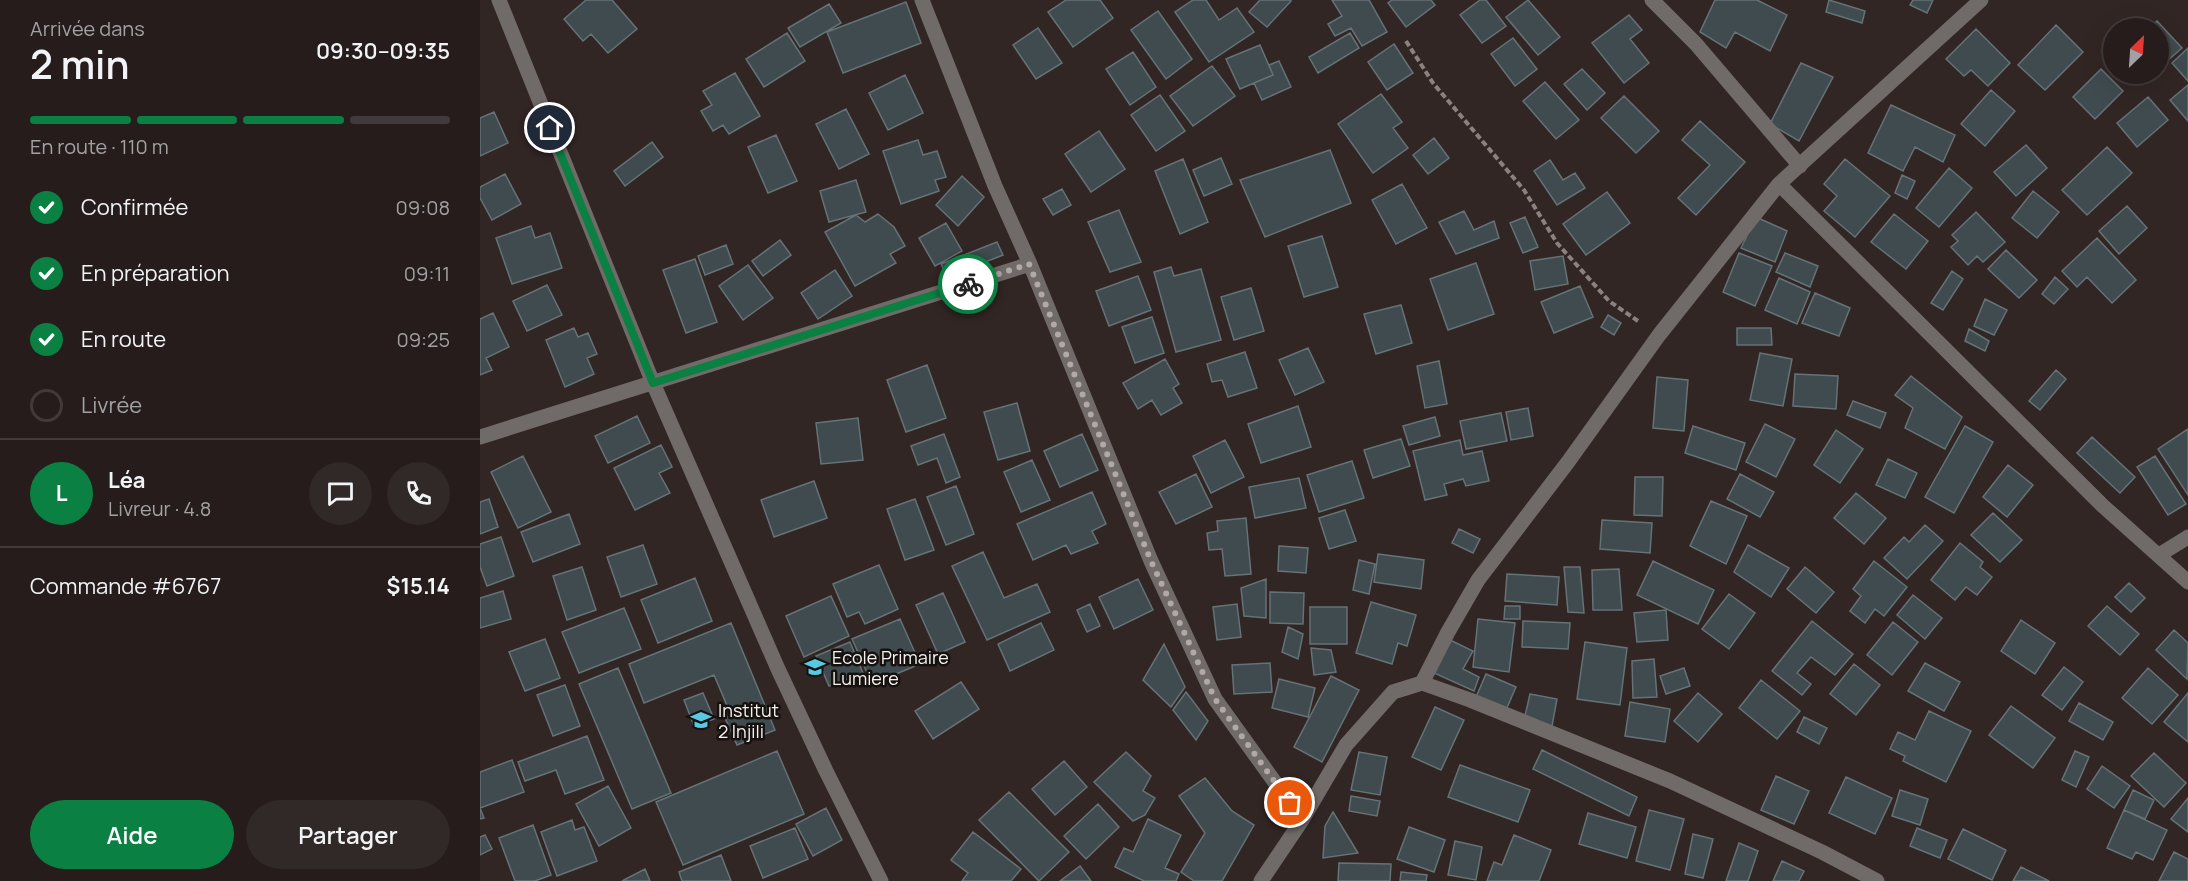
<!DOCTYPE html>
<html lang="fr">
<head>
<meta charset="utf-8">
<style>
  :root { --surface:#251c1b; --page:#312928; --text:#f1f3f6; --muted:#a3a1a3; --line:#423a3a; --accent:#0b8043 }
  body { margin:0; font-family:Manrope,sans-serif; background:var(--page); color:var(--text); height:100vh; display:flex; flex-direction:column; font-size:22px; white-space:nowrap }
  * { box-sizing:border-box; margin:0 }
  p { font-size:20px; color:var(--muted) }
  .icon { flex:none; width:33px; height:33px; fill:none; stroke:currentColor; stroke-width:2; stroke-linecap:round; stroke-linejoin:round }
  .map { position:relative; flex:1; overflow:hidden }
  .sheet { display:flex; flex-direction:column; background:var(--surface); width:480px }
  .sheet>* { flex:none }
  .needle { width:39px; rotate:25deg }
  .buttons { position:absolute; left:1623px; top:18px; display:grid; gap:12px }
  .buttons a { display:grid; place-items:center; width:66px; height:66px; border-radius:50%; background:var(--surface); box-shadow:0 6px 24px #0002,0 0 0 2px var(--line); font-size:30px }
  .pin { position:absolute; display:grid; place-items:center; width:51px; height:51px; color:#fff; margin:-26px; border:3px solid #fff; border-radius:50%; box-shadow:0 2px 6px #0007 }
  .courier { position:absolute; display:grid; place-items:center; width:60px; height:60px; margin:-30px; border:4px solid #0b8043; border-radius:50%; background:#fff; color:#222; box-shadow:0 2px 8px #0007 }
  .headline em { font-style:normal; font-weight:600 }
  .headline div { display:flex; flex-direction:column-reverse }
  .headline { display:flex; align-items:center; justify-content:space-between; height:102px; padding:0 30px }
  h1 { font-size:39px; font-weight:600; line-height:45px }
  .bar { display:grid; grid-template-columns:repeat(4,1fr); gap:9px 6px; align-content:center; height:72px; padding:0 30px }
  .bar i { height:8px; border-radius:4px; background:var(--line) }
  .bar .current { background:var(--accent) }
  .bar p { grid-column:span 4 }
  .line { display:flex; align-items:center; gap:15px; padding:0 30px; border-top:2px solid var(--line) }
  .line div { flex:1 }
  .round { display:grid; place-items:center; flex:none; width:63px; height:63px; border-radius:32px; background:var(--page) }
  ol { padding:0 30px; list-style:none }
  li { display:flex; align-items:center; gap:18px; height:66px }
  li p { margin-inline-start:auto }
  li .icon { padding:6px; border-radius:50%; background:var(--accent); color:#fff; stroke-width:4 }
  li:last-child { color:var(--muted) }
  li i { width:33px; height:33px; border:3px solid var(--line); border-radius:50% }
  .cta { display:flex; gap:12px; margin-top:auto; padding:12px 30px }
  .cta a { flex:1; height:69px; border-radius:36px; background:var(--accent); color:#fff; font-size:24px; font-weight:600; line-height:69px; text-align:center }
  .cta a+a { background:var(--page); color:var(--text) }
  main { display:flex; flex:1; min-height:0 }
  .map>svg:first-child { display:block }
  .building { fill:#3f4b4e; stroke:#657276; stroke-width:1.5 }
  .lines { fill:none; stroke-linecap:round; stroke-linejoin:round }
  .path { stroke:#8b8280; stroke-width:4; stroke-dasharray:6 3; stroke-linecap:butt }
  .street { stroke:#706a68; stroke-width:15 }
  .done { stroke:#b2a9a7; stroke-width:6; stroke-dasharray:0 10.8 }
  .route { stroke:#0b8043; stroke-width:8 }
  .labels { text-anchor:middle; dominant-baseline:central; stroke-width:5; stroke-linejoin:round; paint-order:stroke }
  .poi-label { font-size:18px; fill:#f7f0ee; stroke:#15110f; text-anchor:start }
</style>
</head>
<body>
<main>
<section class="sheet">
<div class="headline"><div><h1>2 min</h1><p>Arrivée dans</p></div><em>09:30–09:35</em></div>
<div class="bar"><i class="current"></i><i class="current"></i><i class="current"></i><i></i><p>En route · 110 m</p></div>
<ol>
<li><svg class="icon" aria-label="check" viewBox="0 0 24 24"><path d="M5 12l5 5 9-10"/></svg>Confirmée<p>09:08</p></li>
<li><svg class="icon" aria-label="check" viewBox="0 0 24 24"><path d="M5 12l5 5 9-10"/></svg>En préparation<p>09:11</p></li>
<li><svg class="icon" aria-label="check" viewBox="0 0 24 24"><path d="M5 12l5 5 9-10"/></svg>En route<p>09:25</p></li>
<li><i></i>Livrée</li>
</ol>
<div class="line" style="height:108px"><b class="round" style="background:var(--accent);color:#fff">L</b><div><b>Léa</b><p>Livreur · 4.8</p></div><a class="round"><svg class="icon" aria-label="chat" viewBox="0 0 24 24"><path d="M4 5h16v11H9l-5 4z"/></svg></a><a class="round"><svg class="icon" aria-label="phone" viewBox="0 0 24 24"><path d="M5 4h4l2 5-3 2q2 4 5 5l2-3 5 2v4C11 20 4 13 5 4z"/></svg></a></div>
<div class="line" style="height:78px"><div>Commande #6767</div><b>$15.14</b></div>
<div class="cta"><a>Aide</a><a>Partager</a></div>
</section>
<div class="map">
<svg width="1708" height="881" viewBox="0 0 1708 881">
  <rect width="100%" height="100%" fill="#312624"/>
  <path class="building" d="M106 0H132L157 29 128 53 111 34 103 41 84 19Z
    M586 0H620L633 18 593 47 568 12Z
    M713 0H726L739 20 757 8 774 32 729 62 695 12Z
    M780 0H810L811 1 787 27 769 12Z
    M852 0H889L907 32 882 46 871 28 855 36 848 24 862 16Z
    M912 0H951L955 5 926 27 908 3Z
    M1000 0H1006L1026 26 1002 43 980 15Z
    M1048 0 1080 37 1058 55 1026 17Z
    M1235 0H1277L1307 15 1290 51 1255 32 1246 48 1220 32Z
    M1349 0 1385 11 1382 23 1346 12Z
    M1433 0H1453L1447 13 1430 5Z
    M426 2 441 43 363 73 347 32Z
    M349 4 361 23 320 47 308 28Z
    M678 11 712 59 686 79 651 30Z
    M1149 15 1162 30 1150 39 1169 63 1144 83 1112 43Z
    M1677 21 1702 48 1678 69V28H1669Z
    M1576 25 1603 52 1565 90 1538 65Z
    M558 28 582 63 556 79 533 45Z
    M1496 29 1530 63 1508 86 1491 70 1484 76 1466 59Z
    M307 33 325 61 284 87 266 59Z
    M870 33 879 48 838 73 829 57Z
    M1033 38 1057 69 1035 86 1011 54Z
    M914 44 933 73 907 90 888 62Z
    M780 45 793 75 760 89 746 59Z
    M1708 48V81L1692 63Z
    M653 52 676 87 650 105 626 69Z
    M799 61 811 87 782 100 774 83 793 75 789 65Z
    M1321 63 1353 77 1319 141 1290 124Z
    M732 66 755 96 713 126 690 96Z
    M1102 69 1125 93 1107 110 1084 84Z
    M1621 69 1643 91 1615 119 1593 97Z
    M255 73 280 116 249 134 243 125 233 131 221 111 232 105 223 91Z
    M425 75 443 113 408 130 389 93Z
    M1065 82 1099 120 1076 139 1043 101Z
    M1708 85V121L1690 100Z
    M1511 90 1535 111 1505 146 1481 124Z
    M901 94 922 122 913 128 928 148 893 173 858 124Z
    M680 95 705 131 676 151 651 115Z
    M1144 96 1179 131 1156 153 1121 118Z
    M1668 97 1688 120 1657 147 1637 123Z
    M1411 105 1475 135 1463 162 1435 147 1423 171 1388 153Z
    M366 109 389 154 359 169 336 124Z
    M14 112 28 143 0 156V118Z
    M1220 121 1265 162 1216 215 1198 198 1230 165 1202 140Z
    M619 131 645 169 611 192 585 154Z
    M296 135 317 181 288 193 268 147Z
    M954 138 969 158 948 174 933 155Z
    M438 140 443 155 457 151 466 177 455 180 459 191 421 204 403 151Z
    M172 142 183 157 145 186 134 171Z
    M1546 145 1567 168 1536 196 1514 172Z
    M1627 147 1652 173 1607 215 1582 190Z
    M850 150 871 203 785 237 760 180Z
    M741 158 752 184 724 196 713 170Z
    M703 159 728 222 700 234 675 171Z
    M1365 159 1410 196 1375 237 1344 211 1357 196 1344 184Z
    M1070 160 1083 180 1095 173 1105 188 1077 205 1054 171Z
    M1469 168 1492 188 1459 227 1436 208Z
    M25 174 41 204 12 220 0 198V187Z
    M1422 175 1435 181 1427 199 1415 193Z
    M482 176 504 197 478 226 456 205Z
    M376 180 386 212 349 222 340 191Z
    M922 184 947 228 916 244 892 200Z
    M582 189 591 205 573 215 563 199Z
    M1553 191 1579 212 1557 238 1532 218Z
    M1127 192 1150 223 1106 255 1083 224Z
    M1647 206 1667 228 1639 254 1619 231Z
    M639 210 661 262 630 272 608 222Z
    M984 211 994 230 1014 221 1019 238 976 254 959 222Z
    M1496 212 1525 242 1503 262 1497 256 1488 265 1471 247 1478 241 1472 235Z
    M398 214 414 227 425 246 410 254 416 263 375 286 345 232 376 215 385 222Z
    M1414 214 1448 241 1426 269 1391 242Z
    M1045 217 1058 247 1043 253 1030 223Z
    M1276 217 1307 231 1295 262 1261 248Z
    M466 223 482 251 455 266 439 238Z
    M51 226 55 238 70 233 82 268 32 284 16 238Z
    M842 236 858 287 824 297 808 246Z
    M1617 238 1656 280 1632 303 1607 277 1597 287 1582 271Z
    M300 240 311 255 283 276 272 261Z
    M517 242 523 255 467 277 461 264Z
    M246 245 253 264 225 275 218 256Z
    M1526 250 1557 280 1539 298 1508 269Z
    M1259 253 1292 266 1275 306 1243 292Z
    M1305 253 1338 266 1330 287 1296 272Z
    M1083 256 1088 284 1055 290 1050 261Z
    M215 259 237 322 206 333 183 270Z
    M996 263 1014 314 968 330 950 279Z
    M268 265 293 298 263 320 239 286Z
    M691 267 694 276 721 269 741 340 696 352 674 272Z
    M355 270 372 296 338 319 321 293Z
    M1472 271 1483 279 1463 310 1451 303Z
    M658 276 671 310 629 326 616 291Z
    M1575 277 1588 289 1574 304 1562 294Z
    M1299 278 1330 292 1317 324 1285 310Z
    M67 285 82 315 47 331 33 301Z
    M1100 286 1113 317 1074 333 1061 302Z
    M771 288 784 331 754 340 741 297Z
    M1335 293 1370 308 1359 336 1322 323Z
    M1505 299 1527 310 1514 335 1494 326Z
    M921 305 932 343 896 354 884 314Z
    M13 313 29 347 6 358 12 370 0 375V319Z
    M1128 315 1141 323 1134 335 1121 327Z
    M672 317 684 353 655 363 642 327Z
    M94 328 98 337 108 333 117 354 107 358 114 374 85 387 66 340Z
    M1257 328H1291L1292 345H1257Z
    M1489 329 1509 341 1505 351 1485 341Z
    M828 348 844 382 815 395 799 360Z
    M765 352 777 388 748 397 742 380 732 382 727 364Z
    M1280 353 1312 359 1303 406 1270 400Z
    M685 359 699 384 693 388 702 403 681 415 672 400 658 409 643 383Z
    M959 361 967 404 945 408 937 366Z
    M447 365 466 418 426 432 407 380Z
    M1576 370 1586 379 1560 410 1549 401Z
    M1315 374 1358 376 1356 409 1313 406Z
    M1431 376 1482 417 1465 449 1425 428 1433 408 1415 395Z
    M1177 377 1208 380 1204 431 1173 428Z
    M1373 401 1406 413 1400 428 1367 415Z
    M537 403 550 451 518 460 504 412Z
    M818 406 831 447 781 463 768 424Z
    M1048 408 1053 436 1031 440 1026 412Z
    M1021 413 1027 441 986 449 980 421Z
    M157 416 170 443 128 463 115 436Z
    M955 417 960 436 929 445 923 426Z
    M378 418 383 460 341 464 336 423Z
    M1285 424 1315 439 1296 477 1266 462Z
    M1213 426 1265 443 1256 470 1205 453Z
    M1485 426 1513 442 1474 513 1445 497Z
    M1708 429V495L1678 449Z
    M1356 430 1383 449 1360 483 1334 465Z
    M464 434 480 477 466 483 457 458 438 465 431 446Z
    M602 434 618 470 580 487 564 451Z
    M1612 437 1655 477 1640 493 1597 453Z
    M921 439 930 466 893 478 884 450Z
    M745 440 764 477 731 493 713 456Z
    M980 440 983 455 1002 451 1009 481 986 486 983 479 964 484 967 495 945 500 933 451Z
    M181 445 192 467 179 473 190 493 155 510 134 468Z
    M43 456 71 512 38 528 11 472Z
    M1675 456 1706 504 1688 515 1657 467Z
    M1408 459 1437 473 1425 498 1396 485Z
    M552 460 570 500 541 512 524 472Z
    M872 461 884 498 839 512 827 475Z
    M1528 465 1553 485 1527 517 1503 497Z
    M716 474 732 507 696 524 679 492Z
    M1260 474 1294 492 1280 517 1247 499Z
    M1155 477H1183L1182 516 1154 515Z
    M819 478 826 508 775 518 769 487Z
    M334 481 347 518 294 537 281 500Z
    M476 486 494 534 466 545 447 497Z
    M612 492 626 524 612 531 618 543 591 554 586 545 553 560 537 524Z
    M1376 493 1406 518 1384 544 1354 518Z
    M9 499 18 527 0 534V502Z
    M435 499 454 550 425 560 407 509Z
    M1231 501 1267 516 1246 564 1210 546Z
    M865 510 876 541 849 549 839 518Z
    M1513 513 1542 540 1520 562 1491 535Z
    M89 514 100 544 53 562 41 532Z
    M766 518 771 574 745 576 742 549 729 550 727 533 738 531 737 521Z
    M1122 520 1172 523 1170 553 1120 549Z
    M1445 525 1463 541 1427 579 1404 558 1424 537 1429 542Z
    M979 529 1000 539 993 553 972 543Z
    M21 537 34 576 7 586 0 567V544Z
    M1480 543 1503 562 1500 567 1512 577 1497 595 1486 587 1475 600 1451 580Z
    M163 545 177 584 141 597 127 557Z
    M1268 545 1309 568 1291 597 1254 572Z
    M799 546 828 548 826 573 798 571Z
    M503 552 524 598 557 584 570 612 507 640 472 566Z
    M898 554 944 560 941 589 894 582Z
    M879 560 895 564 889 594 873 590Z
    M1173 561 1234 590 1218 624 1157 595Z
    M1394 561 1427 587 1404 616 1395 609 1385 623 1370 611 1381 596 1373 589Z
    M399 565 418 609 385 624 379 612 367 617 353 584Z
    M102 567 116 610 87 620 73 576Z
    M1084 567H1100L1104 613 1088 612Z
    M1325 567 1354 592 1336 613 1307 589Z
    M1139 569 1142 610H1113L1112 570Z
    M1027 574 1079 577 1077 605 1025 601Z
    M215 578 232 621 178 643 161 600Z
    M658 579 673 610 634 629 619 597Z
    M786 579V618L764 616 761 588Z
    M1649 583 1665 598 1651 612 1635 597Z
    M23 591 31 619 0 628V598Z
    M790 592 824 593 823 624 790 623Z
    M463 593 485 642 458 654 436 605Z
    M1249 594 1275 613 1249 649 1222 629Z
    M1433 595 1462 618 1445 639 1417 615Z
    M351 596 369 636 324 657 306 616Z
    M891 602 936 615 927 646 918 643 912 664 876 653Z
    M610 604 620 626 607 632 597 610Z
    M757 604 761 637 737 640 733 607Z
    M1025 606H1040V619H1024Z
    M1627 606 1659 634 1640 655 1608 626Z
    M830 607H867V644H830Z
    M144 608 161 649 99 673 82 632Z
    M1186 610 1188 640 1157 642 1154 613Z
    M420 619 440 664 392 684 372 639Z
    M998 619 1035 623 1029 672 993 667Z
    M1541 620 1575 643 1555 674 1521 651Z
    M1043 621 1090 623 1088 649 1042 647Z
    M1332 621 1373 654 1355 675 1331 657 1317 673 1331 684 1322 695 1292 671Z
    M1413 622 1438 642 1412 675 1387 655Z
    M251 623 295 730 257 745 245 718 251 715 234 675 164 703 149 664Z
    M561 623 574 650 530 671 518 644Z
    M808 627 823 634 818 659 802 652Z
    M1694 630 1708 643 1707 679 1676 650Z
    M65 639 80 678 45 691 29 652Z
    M970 640 993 651 983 669 999 677 994 691 954 673Z
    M370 642 383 673 349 686 336 656Z
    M1105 642 1147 648 1140 705 1097 699Z
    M684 644 705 687 691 707 663 680Z
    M831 648 851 650 856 672 834 675Z
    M1174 659 1177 697 1153 698 1152 661Z
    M790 663 792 692 754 694 752 665Z
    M1445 663 1480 682 1464 711 1428 691Z
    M1374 664 1400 685 1376 715 1350 694Z
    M1584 667 1603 682 1582 710 1562 695Z
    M138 668 191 793 152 809 99 684Z
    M1204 668 1210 686 1186 694 1180 676Z
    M1668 668 1698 695 1672 724 1642 698Z
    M1006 674 1036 687 1026 710 996 697Z
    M851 676 879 690 842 762 814 747Z
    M799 679 835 688 828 717 792 708Z
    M1281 680 1320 711 1297 739 1259 708Z
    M481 682 499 709 453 739 435 711Z
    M85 685 100 726 73 736 57 695Z
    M706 692 728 721 716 740 693 710Z
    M223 693 234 719 214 726 204 700Z
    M1218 693 1242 714 1218 742 1194 721Z
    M1708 693V742L1684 722Z
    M1050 694 1077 699 1072 726 1044 720Z
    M1150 702 1190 709 1185 742 1145 736Z
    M1599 703 1633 722 1623 740 1589 721Z
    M1531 706 1575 738 1553 768 1509 735Z
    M955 707 984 720 961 770 932 757Z
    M1449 711 1491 731 1466 782 1423 761 1425 756 1410 749 1418 732 1435 740Z
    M1324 717 1347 728 1339 744 1317 732Z
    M107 736 124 780 85 794 76 770 45 781 38 762Z
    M1062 750 1157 797 1149 816 1053 769Z
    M297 751 324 814 203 865 176 802Z
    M1595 751 1609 757 1596 787 1582 780Z
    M646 752 671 776 663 791 675 798 665 815 653 821 614 782Z
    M879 752 907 757 900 795 871 790Z
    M1674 753 1706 783 1684 807 1651 776Z
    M32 760 44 792 0 808 4 818 0 819V772Z
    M584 761 607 787 575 815 552 789Z
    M980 765 1050 790 1038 822 968 797Z
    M1622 766 1650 786 1634 808 1607 789Z
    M1296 776 1329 791 1314 824 1281 810Z
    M1366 777 1412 798 1395 834 1349 813Z
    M725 778 752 811 774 825 742 881H714L701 872 725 833 699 796Z
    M128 786 151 828 119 846 96 804Z
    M1420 790 1448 799 1440 825 1412 816Z
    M1653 790 1674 800 1665 819 1644 810Z
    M529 792 589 852 559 881 499 820Z
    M871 796 900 801 897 816 869 811Z
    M1708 798V832L1691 819Z
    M618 804 639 827 606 859 584 836Z
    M346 808 362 840 333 856 316 824Z
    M1169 810 1204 819 1190 870 1156 861Z
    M1644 810 1687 830 1673 860 1656 852 1652 859 1627 848Z
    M853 812 878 853 843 858 845 826Z
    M1108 813 1156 827 1147 858 1099 844Z
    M668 819 701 835 685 868 699 874 696 881H664L635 867 644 848 653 852Z
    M92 820 95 830 104 827 117 861 77 876 61 832Z
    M53 825 71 875 55 881H35L19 838Z
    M929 827 965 840 954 872 917 859Z
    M315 828 328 859 283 878 270 846Z
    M1437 828 1467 840 1460 858 1430 846Z
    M1483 829 1526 850 1512 880 1468 859Z
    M493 832 541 869 531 881H482L488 873 471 860Z
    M1213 834 1233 839 1223 878 1205 874Z
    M5 835 12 849 0 855V837Z
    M1034 835 1071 850 1059 881H1007L1014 862 1022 865Z
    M975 841 1002 847 996 880 968 875Z
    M1259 843 1278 851 1268 881H1246Z
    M1694 852 1708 859V881H1679Z
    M241 855 251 881H202L199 872Z
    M1302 861 1324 871 1319 881H1293Z
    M859 863 911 864 910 881H858Z
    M600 866 611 881H580Z
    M1541 867 1569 881H1533Z
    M165 869 170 881H142Z
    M921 872 947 875 946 881H920Z"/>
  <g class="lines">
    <path class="path" d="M926 41 953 83 1044 190 1077 243 1129 301 1158 321"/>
    <path class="street" d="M19 0 173 383 298 669 346 771 401 881
      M442 0 515 186 550 264 671 561 735 699 822 820
      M1172 0 1216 44 1320 166
      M1299 184 1623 506 1708 582
      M0 437 550 264
      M1679 555 1708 537
      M942 683 990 700 1190 781 1342 852 1397 881
      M781 881 822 820 866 745 913 692 942 683 968 632 998 580 1088 462 1179 335 1299 184 1501 0"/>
  </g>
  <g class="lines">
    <path class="done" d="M488 284 549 264 671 561 735 699 810 803"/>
    <path class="route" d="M70 128 173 383 488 284"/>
  </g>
  <defs>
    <g id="school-bare" transform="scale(1.62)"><path d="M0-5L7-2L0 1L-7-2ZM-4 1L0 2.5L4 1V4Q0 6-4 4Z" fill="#57c9e2" stroke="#15110f" stroke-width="2.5" paint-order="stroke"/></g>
  </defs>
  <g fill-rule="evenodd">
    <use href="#school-bare" x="335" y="667"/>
    <use href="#school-bare" x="221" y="720"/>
  </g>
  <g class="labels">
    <g class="poi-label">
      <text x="352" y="657">Ecole Primaire<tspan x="352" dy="21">Lumiere</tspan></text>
      <text x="238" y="710">Institut<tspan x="238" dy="21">2 Injili</tspan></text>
    </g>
  </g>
</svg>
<div class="buttons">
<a><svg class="needle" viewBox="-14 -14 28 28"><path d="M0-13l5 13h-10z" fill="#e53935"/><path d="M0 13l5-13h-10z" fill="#a3a1a3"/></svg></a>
</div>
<div class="pin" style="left:810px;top:803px;background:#ea580c"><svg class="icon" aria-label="bag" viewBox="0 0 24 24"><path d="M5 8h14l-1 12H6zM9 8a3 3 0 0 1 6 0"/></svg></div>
<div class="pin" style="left:70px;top:128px;background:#1f2937"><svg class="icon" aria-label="home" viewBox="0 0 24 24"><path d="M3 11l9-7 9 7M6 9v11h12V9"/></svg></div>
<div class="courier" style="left:488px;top:284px"><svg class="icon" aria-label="bike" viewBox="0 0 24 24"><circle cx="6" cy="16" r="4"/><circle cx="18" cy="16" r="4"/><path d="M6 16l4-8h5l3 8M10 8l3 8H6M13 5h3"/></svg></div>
</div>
</main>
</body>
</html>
